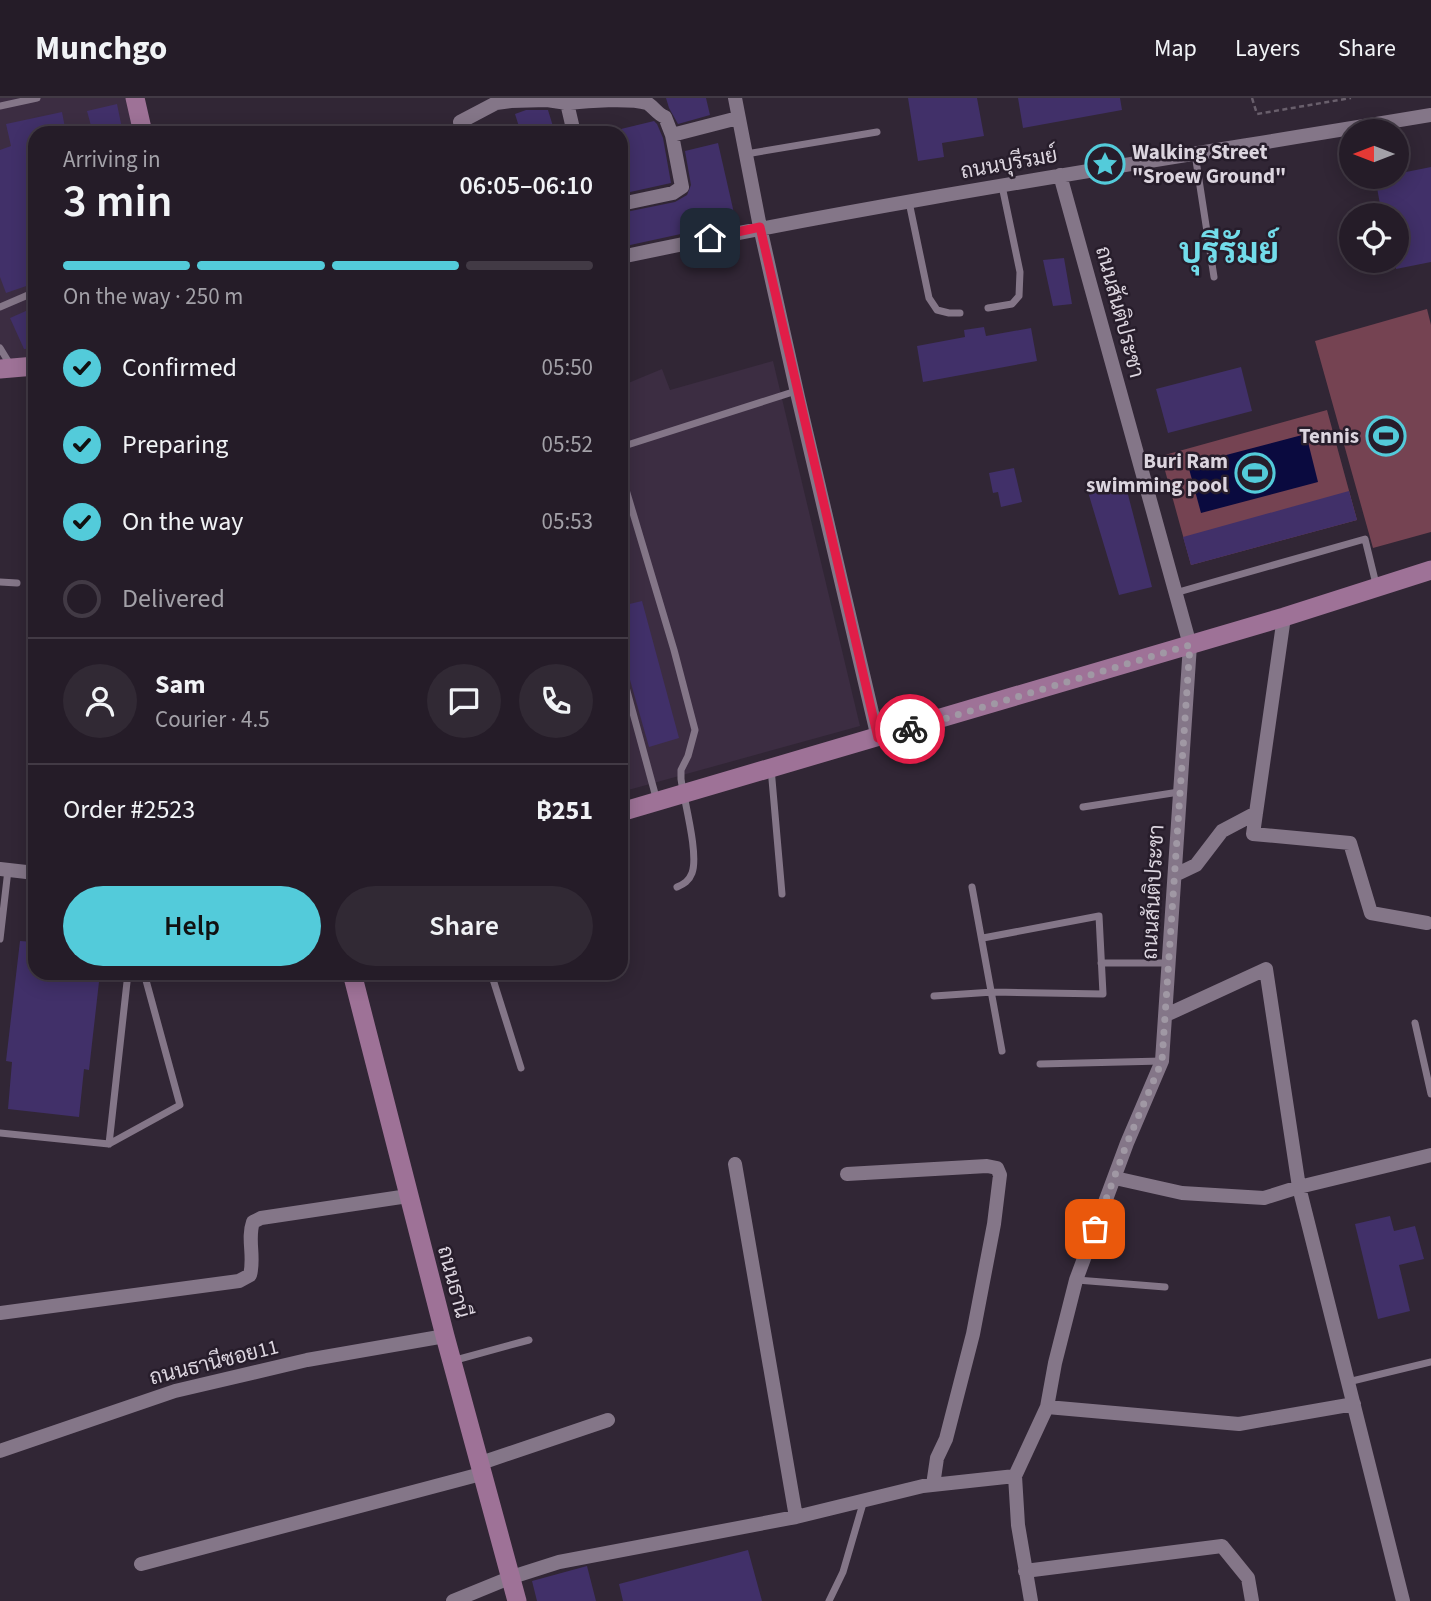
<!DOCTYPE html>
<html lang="en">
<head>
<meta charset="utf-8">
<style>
  :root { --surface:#251c28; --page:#312934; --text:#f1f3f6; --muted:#a3a1a8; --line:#423a45; --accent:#53cbda }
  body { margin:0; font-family:"Source Sans 3",Sarabun,sans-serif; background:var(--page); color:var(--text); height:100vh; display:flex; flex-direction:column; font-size:26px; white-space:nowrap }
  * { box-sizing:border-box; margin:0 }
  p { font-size:23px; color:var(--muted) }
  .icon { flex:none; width:38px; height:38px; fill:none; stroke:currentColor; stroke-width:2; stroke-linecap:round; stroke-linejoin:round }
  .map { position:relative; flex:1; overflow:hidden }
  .side { position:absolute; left:28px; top:28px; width:600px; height:854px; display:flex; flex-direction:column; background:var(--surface); border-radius:21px; box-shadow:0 4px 18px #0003,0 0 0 2px var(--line) }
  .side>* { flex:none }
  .needle { width:46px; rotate:270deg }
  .tools { position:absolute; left:1339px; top:21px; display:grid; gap:14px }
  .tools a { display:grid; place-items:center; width:70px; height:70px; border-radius:50%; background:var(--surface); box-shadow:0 4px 18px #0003,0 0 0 2px var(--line); font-size:35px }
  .pin { position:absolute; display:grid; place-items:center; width:60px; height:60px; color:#fff; margin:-30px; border-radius:14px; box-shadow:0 4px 10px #0006 }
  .courier { position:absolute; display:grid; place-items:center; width:70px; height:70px; margin:-35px; border:5px solid #e11d48; border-radius:50%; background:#fff; color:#222; box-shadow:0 2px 9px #0007 }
  .head em { font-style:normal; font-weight:600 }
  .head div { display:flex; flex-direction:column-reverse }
  .head { display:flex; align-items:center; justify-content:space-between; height:119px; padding:0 35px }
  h1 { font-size:46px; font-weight:600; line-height:52px }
  .bar { display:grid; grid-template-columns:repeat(4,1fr); gap:10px 7px; align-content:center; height:84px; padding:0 35px }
  .bar i { height:9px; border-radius:5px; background:var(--line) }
  .bar .current { background:var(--accent) }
  .bar p { grid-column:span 4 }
  .line { display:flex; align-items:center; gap:18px; padding:0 35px; border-top:2px solid var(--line) }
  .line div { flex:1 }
  .round { display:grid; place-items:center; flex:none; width:74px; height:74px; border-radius:37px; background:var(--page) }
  ol { padding:0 35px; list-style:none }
  li { display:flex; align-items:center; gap:21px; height:77px }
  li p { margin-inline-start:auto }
  li .icon { padding:7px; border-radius:50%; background:var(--accent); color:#111; stroke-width:4 }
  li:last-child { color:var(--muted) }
  li i { width:38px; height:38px; border:4px solid var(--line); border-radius:50% }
  .action { display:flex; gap:14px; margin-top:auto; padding:14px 35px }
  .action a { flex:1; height:80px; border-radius:42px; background:var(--accent); color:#111; font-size:28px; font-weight:600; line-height:80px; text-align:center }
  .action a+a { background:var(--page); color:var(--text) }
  header { display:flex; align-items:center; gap:42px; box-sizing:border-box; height:98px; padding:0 35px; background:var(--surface); border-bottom:2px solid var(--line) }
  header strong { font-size:33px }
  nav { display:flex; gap:38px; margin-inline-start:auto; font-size:24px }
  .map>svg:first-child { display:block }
  .built { fill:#3c2d42 }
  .green { fill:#754352 }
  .water { fill:#0a0a3f }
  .building { fill:#413069 }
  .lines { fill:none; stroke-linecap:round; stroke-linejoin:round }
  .path { stroke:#695f6c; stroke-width:2.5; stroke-dasharray:5 3.5; stroke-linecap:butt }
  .lane { stroke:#847688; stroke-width:7 }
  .street { stroke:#847688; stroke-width:14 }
  .secondary { stroke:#9e7297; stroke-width:19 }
  .done { stroke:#a098a4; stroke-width:7; stroke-dasharray:0 12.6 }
  .route { stroke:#e11d48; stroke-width:9 }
  .labels { text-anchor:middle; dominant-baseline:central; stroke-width:5; stroke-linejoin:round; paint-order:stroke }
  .poi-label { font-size:21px; font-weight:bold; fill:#dcd5df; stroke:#271d2b; text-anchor:end }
  .street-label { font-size:21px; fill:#dcd5df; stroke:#271d2b }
  .town-label { font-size:35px; font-weight:bold; fill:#72dcea; stroke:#271d2b }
</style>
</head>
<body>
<header>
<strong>Munchgo</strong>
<nav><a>Map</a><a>Layers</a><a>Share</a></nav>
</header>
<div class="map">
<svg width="1431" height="1503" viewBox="0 0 1431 1503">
  <rect width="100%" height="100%" fill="#312635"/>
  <path class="built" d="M0 0H125L134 35H35V260L0 263Z
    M773 263 860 628 621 694V288L662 271 670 292Z"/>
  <path class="green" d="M1427 211 1431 227V434L1373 450 1315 243Z
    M1327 312 1357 422 1191 467 1161 358Z"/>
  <path class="water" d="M1306 336 1318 384 1201 415 1188 367Z"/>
  <path class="building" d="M666 0H706L710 17 678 26 669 10Z
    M908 0H977L984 38 942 45 944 59 918 63Z
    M1018 0H1120L1122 12 1023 30Z
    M117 6 123 35H93L87 13Z
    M526 12H548L555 35H521L515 16Z
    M62 14 66 35H35V185L6 195 0 179V52L11 48 6 26Z
    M654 23 657 26 663 40 671 85 621 96V31Z
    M718 45 736 124 621 149V115L675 104 687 97 691 87 685 53Z
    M1431 69V164L1396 171V117H1382L1375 79H1396V76Z
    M1064 160 1072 206 1053 208 1043 162Z
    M35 209V250L24 251 10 220Z
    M984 229 986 238 1031 230 1037 263 923 284 917 248 965 239 964 232Z
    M1241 269 1252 313 1168 335 1156 291Z
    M1014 370 1022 404 1001 409 998 394 993 395 989 375Z
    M1125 385 1152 489 1119 497 1088 394Z
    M1349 393 1357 422 1191 467 1183 439Z
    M642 503 679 640 649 649 621 550V508Z
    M20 843 35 844V875H100L89 972 84 971 79 1019 8 1011 12 964 6 963Z
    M1390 1118 1394 1133 1415 1128 1424 1161 1399 1167 1410 1213 1378 1221 1355 1126Z
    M748 1452 762 1503H623L619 1486Z
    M587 1468 596 1503H537L532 1483Z"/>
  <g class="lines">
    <path class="path" d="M1252 0 1257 16 1351 0"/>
    <path class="lane" d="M0 8 37 0
      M746 56 877 34
      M1195 56 1214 179
      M909 104 929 200 937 212 949 215H960
      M0 209 35 194
      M988 210 1012 206 1019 198 1020 174 1002 88
      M0 250 11 268
      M621 349 796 293
      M621 375 674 552 695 632 688 658 681 672V681C684 703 699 756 692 775 689 783 684 786 677 789
      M0 484 17 485
      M1175 495 1365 441 1376 486
      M621 571 657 703
      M771 670 782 796
      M1083 709 1179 694
      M621 766 623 777 621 804
      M972 789 1002 953
      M0 841 8 772
      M1101 865H1170
      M491 875 521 970
      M934 898 993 894 1103 896 1099 818 983 840
      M1415 925 1431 996
      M1040 966 1162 963
      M0 1035 109 1046 128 875
      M109 1046 180 1007 144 875
      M1077 1182 1165 1189
      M452 1263 529 1242
      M1348 1284 1431 1264
      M829 1503 843 1474 864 1402"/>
    <path class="street" d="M735 0 760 129 798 299 878 640
      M567 5C587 3 630 0 647 5 654 9 657 16 665 19L672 37 682 89 673 95 621 106
      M460 24 496 5 511 3 547 2 567 5 574 35
      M672 37 738 20
      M621 159C889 102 1161 62 1431 17
      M1284 519 1253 736 1350 745 1371 815 1427 825
      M0 771 35 775
      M1175 777 1196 767 1222 733 1256 715
      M1166 917 1266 871 1299 1089 1403 1503
      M735 1066 796 1419
      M847 1076 987 1068 997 1070 1000 1077 994 1126 973 1236 946 1341 937 1360 933 1387
      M1115 1080 1182 1095 1264 1100 1299 1089 1431 1057
      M0 1215 239 1183 250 1177C255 1159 247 1141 253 1124L261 1120 408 1098
      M1047 1309 1239 1326 1354 1306
      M0 1353 175 1293 307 1262 445 1238
      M478 1366 608 1322
      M141 1466 481 1376
      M1025 1473 1222 1448 1248 1480 1252 1503
      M453 1503 512 1479 559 1464 796 1419 923 1388 1015 1378
      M1031 1503 1018 1427 1015 1378 1047 1309 1055 1265 1076 1182 1127 1045 1162 963 1190 547 1060 77"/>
    <path class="secondary" d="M135 0 143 35
      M0 271 35 268
      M621 714 1284 519 1431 472
      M352 875 445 1238 517 1503"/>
  </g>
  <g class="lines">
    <path class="done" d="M910 631 1190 547 1162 963 1127 1045 1095 1131"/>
    <path class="route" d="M710 140 760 129 878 640 910 631"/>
  </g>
  <defs>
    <g id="sight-ring" transform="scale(2.0125)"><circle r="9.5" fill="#271d2b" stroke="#53cbda" stroke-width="1.5"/><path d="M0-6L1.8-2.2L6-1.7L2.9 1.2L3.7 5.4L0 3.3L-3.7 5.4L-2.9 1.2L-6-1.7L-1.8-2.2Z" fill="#53cbda"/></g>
    <g id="stadium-ring" transform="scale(2.0125)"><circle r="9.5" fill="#271d2b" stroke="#53cbda" stroke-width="1.5"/><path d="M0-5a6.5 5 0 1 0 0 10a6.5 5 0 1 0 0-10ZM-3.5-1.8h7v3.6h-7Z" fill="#53cbda"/></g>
  </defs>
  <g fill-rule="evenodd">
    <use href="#sight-ring" x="1105" y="66"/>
    <use href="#stadium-ring" x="1386" y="338"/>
    <use href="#stadium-ring" x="1255" y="375"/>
  </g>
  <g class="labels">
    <g class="poi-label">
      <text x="1132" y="54" text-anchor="start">Walking Street<tspan x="1132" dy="24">"Sroew Ground"</tspan></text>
      <text x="1359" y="338">Tennis</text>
      <text x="1228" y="363">Buri Ram<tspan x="1228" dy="24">swimming pool</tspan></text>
    </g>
    <g class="street-label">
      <text transform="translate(1009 65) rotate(-10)">ถนนบุรีรมย์</text>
      <text transform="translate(1120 214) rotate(75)">ถนนสันติประชา</text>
      <text transform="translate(1153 794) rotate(-87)">ถนนสันติประชา</text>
      <text transform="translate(454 1184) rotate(75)">ถนนธานี</text>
      <text transform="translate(214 1264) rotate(-14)">ถนนธานีซอย11</text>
    </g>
    <g class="town-label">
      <text x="1229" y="154">บุรีรัมย์</text>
    </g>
  </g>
</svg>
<div class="tools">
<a><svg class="needle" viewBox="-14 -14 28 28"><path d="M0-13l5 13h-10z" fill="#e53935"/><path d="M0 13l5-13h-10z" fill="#a3a1a8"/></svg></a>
<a><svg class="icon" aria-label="locate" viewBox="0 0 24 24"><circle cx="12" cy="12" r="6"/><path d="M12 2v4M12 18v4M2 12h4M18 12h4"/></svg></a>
</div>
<div class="pin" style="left:1095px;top:1131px;background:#ea580c"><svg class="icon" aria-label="bag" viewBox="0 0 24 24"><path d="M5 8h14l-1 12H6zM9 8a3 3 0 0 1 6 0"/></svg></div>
<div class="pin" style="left:710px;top:140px;background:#1f2937"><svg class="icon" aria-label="home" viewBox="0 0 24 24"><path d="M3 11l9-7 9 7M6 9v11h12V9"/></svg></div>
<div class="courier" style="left:910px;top:631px"><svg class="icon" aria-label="bike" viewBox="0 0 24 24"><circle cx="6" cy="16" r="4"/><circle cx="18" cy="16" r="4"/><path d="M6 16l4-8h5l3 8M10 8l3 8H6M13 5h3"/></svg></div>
<section class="side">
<div class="head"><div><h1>3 min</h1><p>Arriving in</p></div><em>06:05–06:10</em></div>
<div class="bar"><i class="current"></i><i class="current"></i><i class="current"></i><i></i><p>On the way · 250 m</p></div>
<ol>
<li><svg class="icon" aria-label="check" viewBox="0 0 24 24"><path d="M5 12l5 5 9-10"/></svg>Confirmed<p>05:50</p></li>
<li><svg class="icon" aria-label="check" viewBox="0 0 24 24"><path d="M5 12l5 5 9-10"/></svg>Preparing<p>05:52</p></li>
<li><svg class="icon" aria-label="check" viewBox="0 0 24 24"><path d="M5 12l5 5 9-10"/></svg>On the way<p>05:53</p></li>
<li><i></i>Delivered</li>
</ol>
<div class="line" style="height:126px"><a class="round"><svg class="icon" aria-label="person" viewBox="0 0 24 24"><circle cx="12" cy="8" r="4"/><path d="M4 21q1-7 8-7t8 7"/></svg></a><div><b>Sam</b><p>Courier · 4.5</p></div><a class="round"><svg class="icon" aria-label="chat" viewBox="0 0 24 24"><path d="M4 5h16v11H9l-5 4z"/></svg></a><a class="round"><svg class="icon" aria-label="phone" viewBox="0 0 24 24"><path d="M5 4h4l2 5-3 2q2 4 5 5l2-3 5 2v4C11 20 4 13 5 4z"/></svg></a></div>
<div class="line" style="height:91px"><div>Order #2523</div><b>฿251</b></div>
<div class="action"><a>Help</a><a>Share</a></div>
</section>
</div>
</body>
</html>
